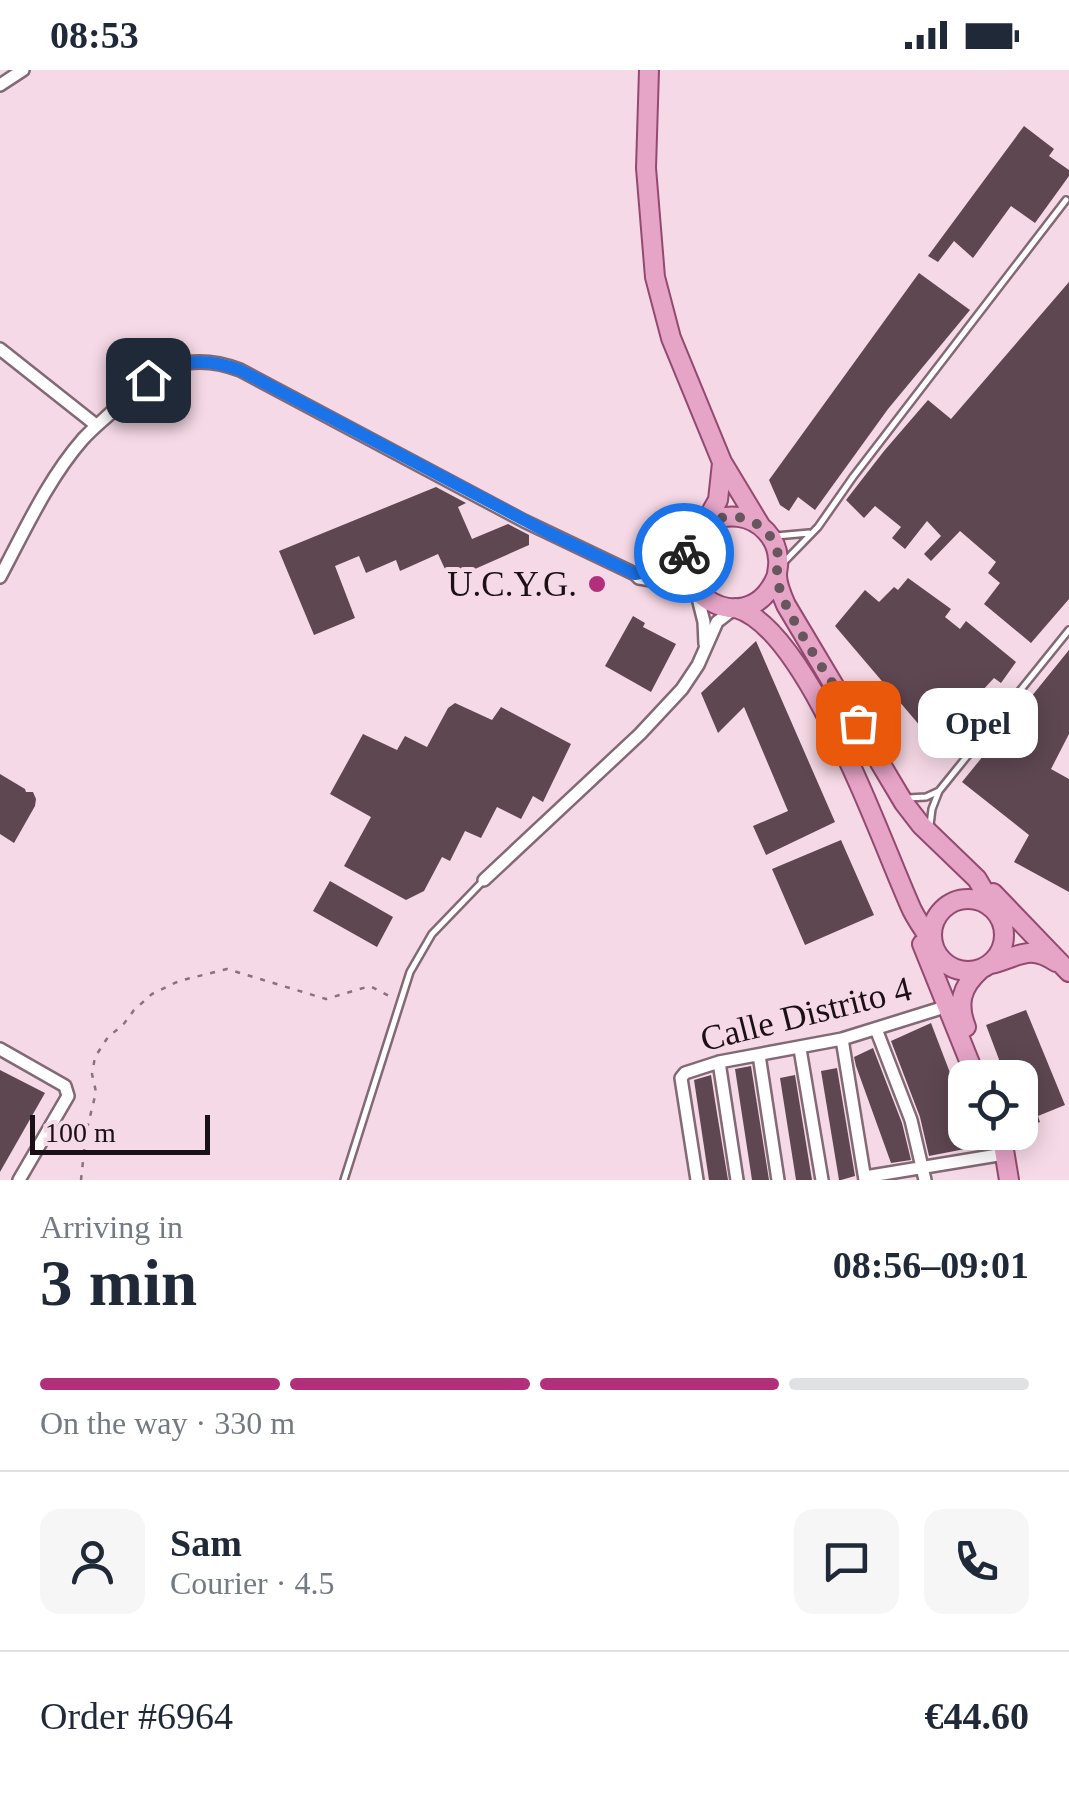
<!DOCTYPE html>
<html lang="en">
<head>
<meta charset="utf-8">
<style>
  :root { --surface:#fff; --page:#f6f6f7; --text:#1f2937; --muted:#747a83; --line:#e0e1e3; --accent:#b2307b }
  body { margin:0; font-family:"Times New Roman",serif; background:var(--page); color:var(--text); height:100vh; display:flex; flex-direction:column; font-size:38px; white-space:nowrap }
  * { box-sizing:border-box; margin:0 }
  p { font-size:32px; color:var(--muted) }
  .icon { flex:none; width:55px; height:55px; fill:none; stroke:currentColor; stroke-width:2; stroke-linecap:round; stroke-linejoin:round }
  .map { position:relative; height:1110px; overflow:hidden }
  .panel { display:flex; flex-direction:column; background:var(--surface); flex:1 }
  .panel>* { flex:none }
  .buttons { position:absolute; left:948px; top:990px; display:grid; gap:20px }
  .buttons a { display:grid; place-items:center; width:90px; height:90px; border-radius:20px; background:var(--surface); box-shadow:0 5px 25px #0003; font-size:50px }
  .scale { position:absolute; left:30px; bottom:25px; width:180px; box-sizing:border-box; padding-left:10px; border:5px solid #1a1015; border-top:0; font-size:28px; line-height:35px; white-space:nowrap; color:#1a1015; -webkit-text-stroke:8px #f6d9e6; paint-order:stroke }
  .pin { position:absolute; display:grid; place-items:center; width:85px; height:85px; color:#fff; margin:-42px; border-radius:20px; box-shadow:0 5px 15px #0006 }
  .courier { position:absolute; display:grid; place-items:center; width:100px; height:100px; margin:-50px; border:8px solid #1a73e8; border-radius:50%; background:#fff; color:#222; box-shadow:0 2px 12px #0007 }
  .bubble { position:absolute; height:70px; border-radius:20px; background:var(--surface); box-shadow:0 5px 25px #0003; font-size:32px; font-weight:700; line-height:70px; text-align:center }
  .head em { font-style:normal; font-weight:700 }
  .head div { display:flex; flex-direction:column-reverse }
  .head { display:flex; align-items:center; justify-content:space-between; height:170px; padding:0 40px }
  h1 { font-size:65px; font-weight:700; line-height:75px }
  .bar { display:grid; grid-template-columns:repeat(4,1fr); gap:15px 10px; align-content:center; height:120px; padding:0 40px }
  .bar i { height:12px; border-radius:8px; background:var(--line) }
  .bar .current { background:var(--accent) }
  .bar p { grid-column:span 4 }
  .line { display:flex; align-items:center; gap:25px; padding:0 40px; border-top:2px solid var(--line) }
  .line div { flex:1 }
  .round { display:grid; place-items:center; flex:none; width:105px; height:105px; border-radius:20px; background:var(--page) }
  .status { display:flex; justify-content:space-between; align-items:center; height:70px; padding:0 50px; background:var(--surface); direction:ltr }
  .status svg { height:28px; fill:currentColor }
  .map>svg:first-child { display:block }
  .building { fill:#5e4751 }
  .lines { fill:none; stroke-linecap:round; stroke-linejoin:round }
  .service-casing { stroke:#826974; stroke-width:10 }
  .minor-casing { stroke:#826974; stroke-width:16 }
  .primary-casing { stroke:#944970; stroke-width:22 }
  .path { stroke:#86737c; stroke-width:2.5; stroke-dasharray:5 8; stroke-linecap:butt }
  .service { stroke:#fff; stroke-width:5 }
  .minor { stroke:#fff; stroke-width:11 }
  .primary { stroke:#e6a4c7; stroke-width:18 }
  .done { stroke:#67565e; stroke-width:10; stroke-dasharray:0 18 }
  .route { stroke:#1a73e8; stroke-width:12 }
  .poi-dot { fill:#b2307b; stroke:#f6d9e6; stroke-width:4 }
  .labels { text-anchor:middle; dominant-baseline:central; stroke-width:10; stroke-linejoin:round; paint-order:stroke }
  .poi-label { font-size:35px; fill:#1a1015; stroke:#f6d9e6; text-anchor:end }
  .street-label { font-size:35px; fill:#1a1015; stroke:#f6d9e6 }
</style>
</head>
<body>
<div class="status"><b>08:53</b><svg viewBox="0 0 49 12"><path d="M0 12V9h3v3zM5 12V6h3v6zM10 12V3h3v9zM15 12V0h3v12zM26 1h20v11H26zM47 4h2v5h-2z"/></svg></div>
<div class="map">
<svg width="1069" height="1110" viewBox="0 0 1069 1110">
  <rect width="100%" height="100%" fill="#f6d9e6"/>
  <path class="building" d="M1024 56 1054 79 1049 86 1069 100V106L1035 153 1011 136 973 188 954 171 938 192 928 186Z
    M919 203 970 240 888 339 815 440 798 427 789 441 780 435 769 410Z
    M1069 212V529L1031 573 984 534 1000 513 988 503 996 492 960 461 931 491 924 484 941 466 927 451 905 479 892 468 901 457 875 436 864 448 846 430 884 381 928 330 951 349Z
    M436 417 466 433 458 437 472 469 508 454 529 465V475L450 510 438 484 400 501 396 490 366 503 359 486 335 496 355 548 314 565 279 481Z
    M908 508 951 539 945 547 960 559 966 551 1016 592 1001 613 994 608 981 622 988 628 944 684 835 556 865 520 879 532 894 517 898 520Z
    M633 546 645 553 643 557 676 574 651 622 605 596Z
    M756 571 835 752 766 785 753 756 788 741 744 637 718 663 701 623Z
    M1069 580V664L1051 699 1069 709V822L1014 792 1029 765 962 712Z
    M455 633 492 650 501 637 571 674 543 732 533 726 521 749 497 737 481 768 465 761 450 791 442 787 424 821 406 830 344 796 371 747 330 724 363 664 397 680 405 666 427 677 448 638Z
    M0 704 25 719 26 722H33L36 729 35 736 14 773 0 764Z
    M841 770 874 845 805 875 772 799Z
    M330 811 393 847 377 877 313 841Z
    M1026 940 1065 1035 1038 1046 1040 1052 1025 1058 1020 1044V1008H1006L986 955Z
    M931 953 960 1029 965 1044V1062H971L975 1077 929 1086 920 1047 891 971Z
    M873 978 902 1053 911 1090 891 1093 856 996 854 987Z
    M751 996 769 1110H752L735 999Z
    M837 998 855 1106 841 1110H839L821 1001Z
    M0 1000 45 1023 0 1102Z
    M711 1005 716 1037 728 1110H709L694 1010Z
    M795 1005 812 1110H796L780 1008Z"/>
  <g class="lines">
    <g class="service-casing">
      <path id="service" d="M776 466 809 463
        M784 492 818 457 853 407 1066 130
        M908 728 926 727 939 721
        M930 755 932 739 939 721 1069 560
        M344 1110 410 902 432 864 484 810"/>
    </g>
    <g class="minor-casing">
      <path id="minor" d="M0 15 23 0
        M0 279 96 355
        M635 504 668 498 684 484
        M0 507C25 460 48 409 83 369 94 357 106 348 117 337 158 301 183 279 240 300L524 451 635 504 639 508 682 515 696 521
        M697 524 704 552 705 574
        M484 810 640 664 682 619 698 595 717 552 735 538
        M876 959 911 1050 925 1110
        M842 969 865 1110
        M0 979 65 1016 68 1026 19 1110
        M800 979 822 1110
        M759 985 778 1110
        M719 992 737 1110
        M865 1107 1004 1084
        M697 1110 681 1008 685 1003 719 992 842 969 948 936"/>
    </g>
    <g class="primary-casing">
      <path id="primary" d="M649 0 646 98 655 207 671 268 722 392 760 455
        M705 453 718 430 722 393
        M777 505C746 583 644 506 702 457 712 449 726 445 739 447 760 450 777 468 778 489 779 495 777 500 777 505 777 515 782 526 786 535L904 733 921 755 977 809 995 840
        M736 538C808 559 881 772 912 840 918 852 926 863 933 873
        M993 823 1069 902
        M932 865a36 36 0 1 1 72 0a36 36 0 1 1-72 0Z
        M922 874 976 1008
        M991 894C1018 888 1028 873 1056 892
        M966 957C957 934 961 917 980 900
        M1001 1062 1009 1110"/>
    </g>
    <path class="path" d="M81 1110 86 1063 96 1022 92 1004 95 987 108 967 123 955 134 940 152 924 179 911 227 899 326 929 370 916 393 928"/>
    <use href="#service" class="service"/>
    <use href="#minor" class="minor"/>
    <use href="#primary" class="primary"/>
  </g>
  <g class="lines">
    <path class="done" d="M684 483C690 475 693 465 701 458 727 436 767 448 777 480 779 488 777 495 777 503 777 513 781 524 785 533 805 575 834 614 858 653"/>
    <path class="route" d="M148 310C180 289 204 287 240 300L547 462 635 504 668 498 684 483"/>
  </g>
  <circle class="poi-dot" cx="597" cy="514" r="10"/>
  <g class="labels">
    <g class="poi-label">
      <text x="577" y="514">U.C.Y.G.</text>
    </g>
    <g class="street-label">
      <text transform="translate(806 944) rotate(-14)">Calle Distrito 4</text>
    </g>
  </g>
</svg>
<div class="buttons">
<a><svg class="icon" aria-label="locate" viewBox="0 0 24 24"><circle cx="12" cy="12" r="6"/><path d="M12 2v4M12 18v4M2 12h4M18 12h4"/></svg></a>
</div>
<div class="scale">100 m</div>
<div class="pin" style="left:858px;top:653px;background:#ea580c"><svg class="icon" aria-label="bag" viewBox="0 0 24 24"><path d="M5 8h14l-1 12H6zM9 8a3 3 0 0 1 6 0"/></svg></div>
<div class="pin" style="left:148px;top:310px;background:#1f2937"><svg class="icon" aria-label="home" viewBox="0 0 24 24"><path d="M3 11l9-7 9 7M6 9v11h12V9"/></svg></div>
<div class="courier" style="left:684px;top:483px"><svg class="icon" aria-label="bike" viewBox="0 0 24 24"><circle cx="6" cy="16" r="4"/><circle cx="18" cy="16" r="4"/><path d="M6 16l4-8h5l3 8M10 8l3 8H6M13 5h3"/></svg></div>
<div class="bubble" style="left:918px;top:618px;width:120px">Opel</div>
</div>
<section class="panel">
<div class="head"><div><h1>3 min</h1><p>Arriving in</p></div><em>08:56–09:01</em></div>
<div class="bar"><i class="current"></i><i class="current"></i><i class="current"></i><i></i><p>On the way · 330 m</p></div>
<div class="line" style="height:180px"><a class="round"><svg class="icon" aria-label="person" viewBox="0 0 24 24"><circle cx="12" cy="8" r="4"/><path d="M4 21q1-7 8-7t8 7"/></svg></a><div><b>Sam</b><p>Courier · 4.5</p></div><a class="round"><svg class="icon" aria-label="chat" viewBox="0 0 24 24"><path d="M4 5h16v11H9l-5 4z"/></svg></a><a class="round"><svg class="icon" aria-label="phone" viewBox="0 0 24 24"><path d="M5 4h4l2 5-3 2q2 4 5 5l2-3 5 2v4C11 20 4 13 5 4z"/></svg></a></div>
<div class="line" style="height:130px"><div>Order #6964</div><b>€44.60</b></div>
</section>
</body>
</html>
